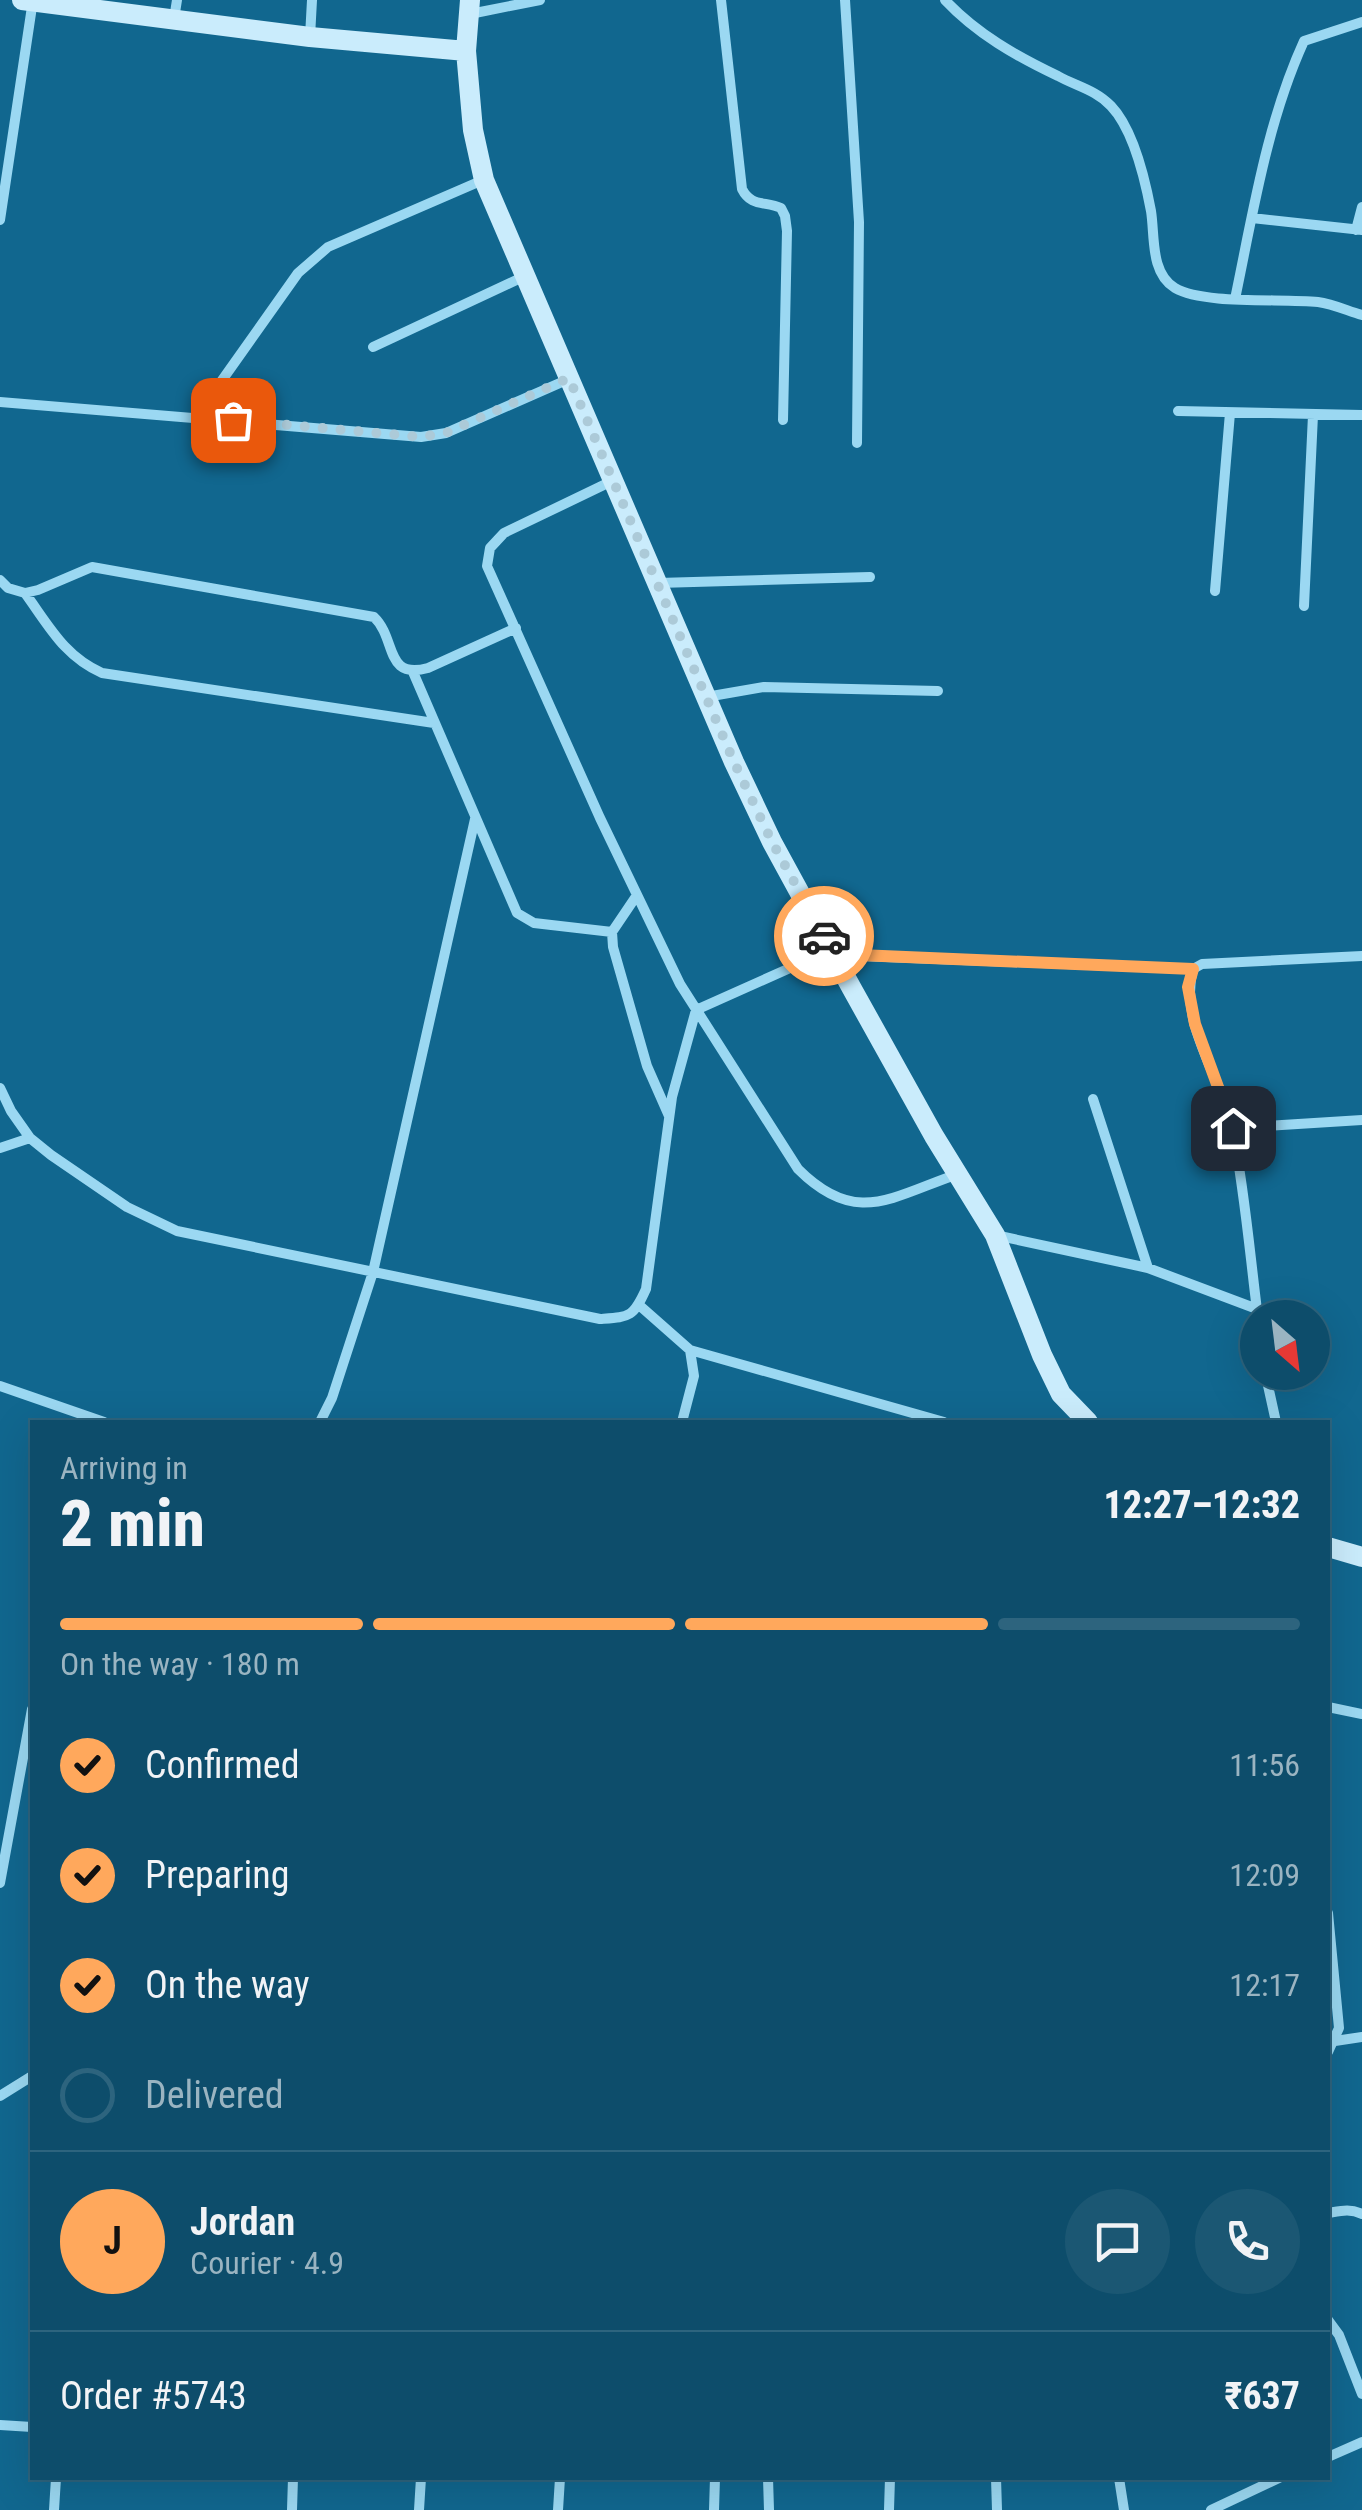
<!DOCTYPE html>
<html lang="en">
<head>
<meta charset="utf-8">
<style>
  :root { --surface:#0d4d6b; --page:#1b5773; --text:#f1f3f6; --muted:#9ab4c1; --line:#2d647e; --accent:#ffa85c }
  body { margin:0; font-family:"Roboto Condensed",sans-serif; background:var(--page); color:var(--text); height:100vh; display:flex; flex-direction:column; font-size:38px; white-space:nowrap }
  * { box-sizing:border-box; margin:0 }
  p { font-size:32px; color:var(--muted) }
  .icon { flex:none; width:55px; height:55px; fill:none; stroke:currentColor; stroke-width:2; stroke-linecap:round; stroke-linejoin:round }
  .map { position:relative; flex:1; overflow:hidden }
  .sheet { position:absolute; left:30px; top:1420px; width:1300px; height:1060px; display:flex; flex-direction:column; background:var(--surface); border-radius:0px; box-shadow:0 10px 40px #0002,0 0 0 2px var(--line) }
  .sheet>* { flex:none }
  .needle { width:65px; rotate:152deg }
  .fabs { position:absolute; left:1240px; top:1300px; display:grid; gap:20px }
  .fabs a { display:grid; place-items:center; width:90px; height:90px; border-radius:50%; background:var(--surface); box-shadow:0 10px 40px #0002,0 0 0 2px var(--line); font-size:50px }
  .pin { position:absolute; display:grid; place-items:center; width:85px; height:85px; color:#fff; margin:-42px; border-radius:20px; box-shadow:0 5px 15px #0006 }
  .courier { position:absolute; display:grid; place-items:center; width:100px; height:100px; margin:-50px; border:8px solid #ffa85c; border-radius:50%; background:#fff; color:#222; box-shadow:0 2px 12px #0007 }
  .headline em { font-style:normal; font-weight:800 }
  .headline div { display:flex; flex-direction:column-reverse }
  .headline { display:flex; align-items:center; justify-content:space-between; height:170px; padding:0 30px }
  h1 { font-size:65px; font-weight:800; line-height:75px }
  .bar { display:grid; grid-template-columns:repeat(4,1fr); gap:15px 10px; align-content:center; height:120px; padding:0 30px }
  .bar i { height:12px; border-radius:8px; background:var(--line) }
  .bar .current { background:var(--accent) }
  .bar p { grid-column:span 4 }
  .line { display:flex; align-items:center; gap:25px; padding:0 30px; border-top:2px solid var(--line) }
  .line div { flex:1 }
  .round { display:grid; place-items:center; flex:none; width:105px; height:105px; border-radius:52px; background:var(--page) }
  ol { padding:0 30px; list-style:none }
  li { display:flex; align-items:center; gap:30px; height:110px }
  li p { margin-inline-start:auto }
  li .icon { padding:10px; border-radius:50%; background:var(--accent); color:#111; stroke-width:4 }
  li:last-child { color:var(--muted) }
  li i { width:55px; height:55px; border:5px solid var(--line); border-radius:50% }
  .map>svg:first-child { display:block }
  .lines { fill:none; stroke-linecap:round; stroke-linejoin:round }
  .street { stroke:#9bd8f2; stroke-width:10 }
  .secondary { stroke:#caecfc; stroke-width:20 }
  .done { stroke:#accad8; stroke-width:10; stroke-dasharray:0 18 }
  .route { stroke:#ffa85c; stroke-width:12 }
</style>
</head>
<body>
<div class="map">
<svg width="1362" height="2510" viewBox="0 0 1362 2510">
  <rect width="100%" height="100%" fill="#11678f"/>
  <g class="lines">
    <path class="street" d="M721 0 742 189C751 207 765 201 781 208L785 216 787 231 783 420
      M845 0 859 222 857 443
      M945 0C977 34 1016 56 1058 76 1076 86 1096 90 1111 106 1134 130 1145 179 1151 211 1155 236 1150 273 1175 288 1204 305 1282 298 1318 302 1333 304 1348 311 1362 315
      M470 14 540 0
      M174 19 177 0
      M310 37 312 0
      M1252 218 1362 230
      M0 220 33 0
      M1356 230 1362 207
      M1235 299C1253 213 1267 122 1304 41L1362 22
      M373 347 525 276
      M0 402 421 437 446 433 569 379
      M1178 411 1362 415
      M196 417 298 273 328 247 483 180
      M612 481 504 533 490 548 487 566 600 818 680 984 798 1169C856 1227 891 1197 958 1174
      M0 580 8 588 25 593 38 590 92 567 374 617C397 639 384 680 428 668L516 628
      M658 583 870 577
      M1215 591 1230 413
      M25 593C49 626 64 656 102 673L434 723
      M1304 606 1313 415
      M413 672 517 913 534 923 612 932
      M706 697 764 687 938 691
      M637 895 612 932 613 947 647 1066 669 1116
      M0 1088 11 1111 30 1138 51 1155 127 1207 177 1231 600 1319C629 1317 633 1318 646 1289L672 1097 696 1010 799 964 835 955 1193 969
      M1093 1099 1148 1268
      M1233 1128 1362 1120
      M0 1148 30 1138
      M995 1235 1148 1268 1257 1309
      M639 1305 690 1350 694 1376 682 1422
      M1258 1318C1250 1256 1245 1193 1233 1132 1223 1078 1178 1025 1193 969L1202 964 1362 956
      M690 1350 944 1422
      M1265 1372 1276 1422
      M0 1386 104 1422
      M320 1422 332 1398 373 1272 475 819
      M1328 1707 1362 1714
      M0 1883 32 1709
      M1328 1913 1339 2028 1328 2052
      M1335 2041 1362 2037
      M0 2096 32 2076
      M1328 2213C1340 2211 1350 2208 1362 2214
      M1328 2320 1339 2335 1362 2394
      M0 2425 32 2427
      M1328 2457 1362 2442
      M768 2478 769 2510
      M996 2478 997 2510
      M1119 2478 1124 2510
      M54 2510 56 2478
      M292 2510 293 2478
      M419 2510 421 2478
      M558 2510 560 2478
      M714 2510 715 2478
      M889 2510 890 2478
      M1211 2510 1279 2478"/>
    <path class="secondary" d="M22 0 310 37 466 51
      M470 0 466 51 473 130 484 180 734 762 772 842 851 987 934 1136 995 1235 1042 1355 1061 1394 1088 1422
      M1328 1547 1362 1557"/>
  </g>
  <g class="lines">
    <path class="done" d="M233 420 421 437 446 433 569 378 734 762 772 842 824 936"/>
    <path class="route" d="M824 936 835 954 1193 969 1188 987 1195 1024 1233 1128"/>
  </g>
</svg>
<div class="fabs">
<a><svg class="needle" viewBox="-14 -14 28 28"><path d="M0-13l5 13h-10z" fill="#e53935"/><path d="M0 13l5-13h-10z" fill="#9ab4c1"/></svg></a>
</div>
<div class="pin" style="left:233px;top:420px;background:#ea580c"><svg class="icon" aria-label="bag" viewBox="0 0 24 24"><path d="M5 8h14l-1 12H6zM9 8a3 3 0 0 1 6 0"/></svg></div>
<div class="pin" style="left:1233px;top:1128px;background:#1f2937"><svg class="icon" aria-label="home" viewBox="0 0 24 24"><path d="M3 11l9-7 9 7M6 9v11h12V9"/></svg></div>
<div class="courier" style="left:824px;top:936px"><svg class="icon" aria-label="car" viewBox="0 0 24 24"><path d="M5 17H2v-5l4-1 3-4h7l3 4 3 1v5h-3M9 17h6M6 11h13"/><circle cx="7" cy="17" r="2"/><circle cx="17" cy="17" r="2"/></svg></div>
<section class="sheet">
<div class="headline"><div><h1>2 min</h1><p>Arriving in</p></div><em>12:27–12:32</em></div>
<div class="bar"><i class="current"></i><i class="current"></i><i class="current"></i><i></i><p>On the way · 180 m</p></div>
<ol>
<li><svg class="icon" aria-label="check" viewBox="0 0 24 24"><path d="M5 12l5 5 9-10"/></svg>Confirmed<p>11:56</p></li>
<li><svg class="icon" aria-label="check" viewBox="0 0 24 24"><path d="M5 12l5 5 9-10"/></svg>Preparing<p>12:09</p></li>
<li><svg class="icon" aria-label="check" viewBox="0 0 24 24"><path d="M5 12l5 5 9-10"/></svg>On the way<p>12:17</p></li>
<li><i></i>Delivered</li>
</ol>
<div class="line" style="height:180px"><b class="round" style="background:var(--accent);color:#111">J</b><div><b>Jordan</b><p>Courier · 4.9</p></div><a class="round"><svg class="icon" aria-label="chat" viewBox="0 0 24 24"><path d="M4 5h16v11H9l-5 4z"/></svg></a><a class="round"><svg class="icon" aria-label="phone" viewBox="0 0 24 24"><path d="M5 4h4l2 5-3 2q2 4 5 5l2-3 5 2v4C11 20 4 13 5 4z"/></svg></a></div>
<div class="line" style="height:130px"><div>Order #5743</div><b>₹637</b></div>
</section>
</div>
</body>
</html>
